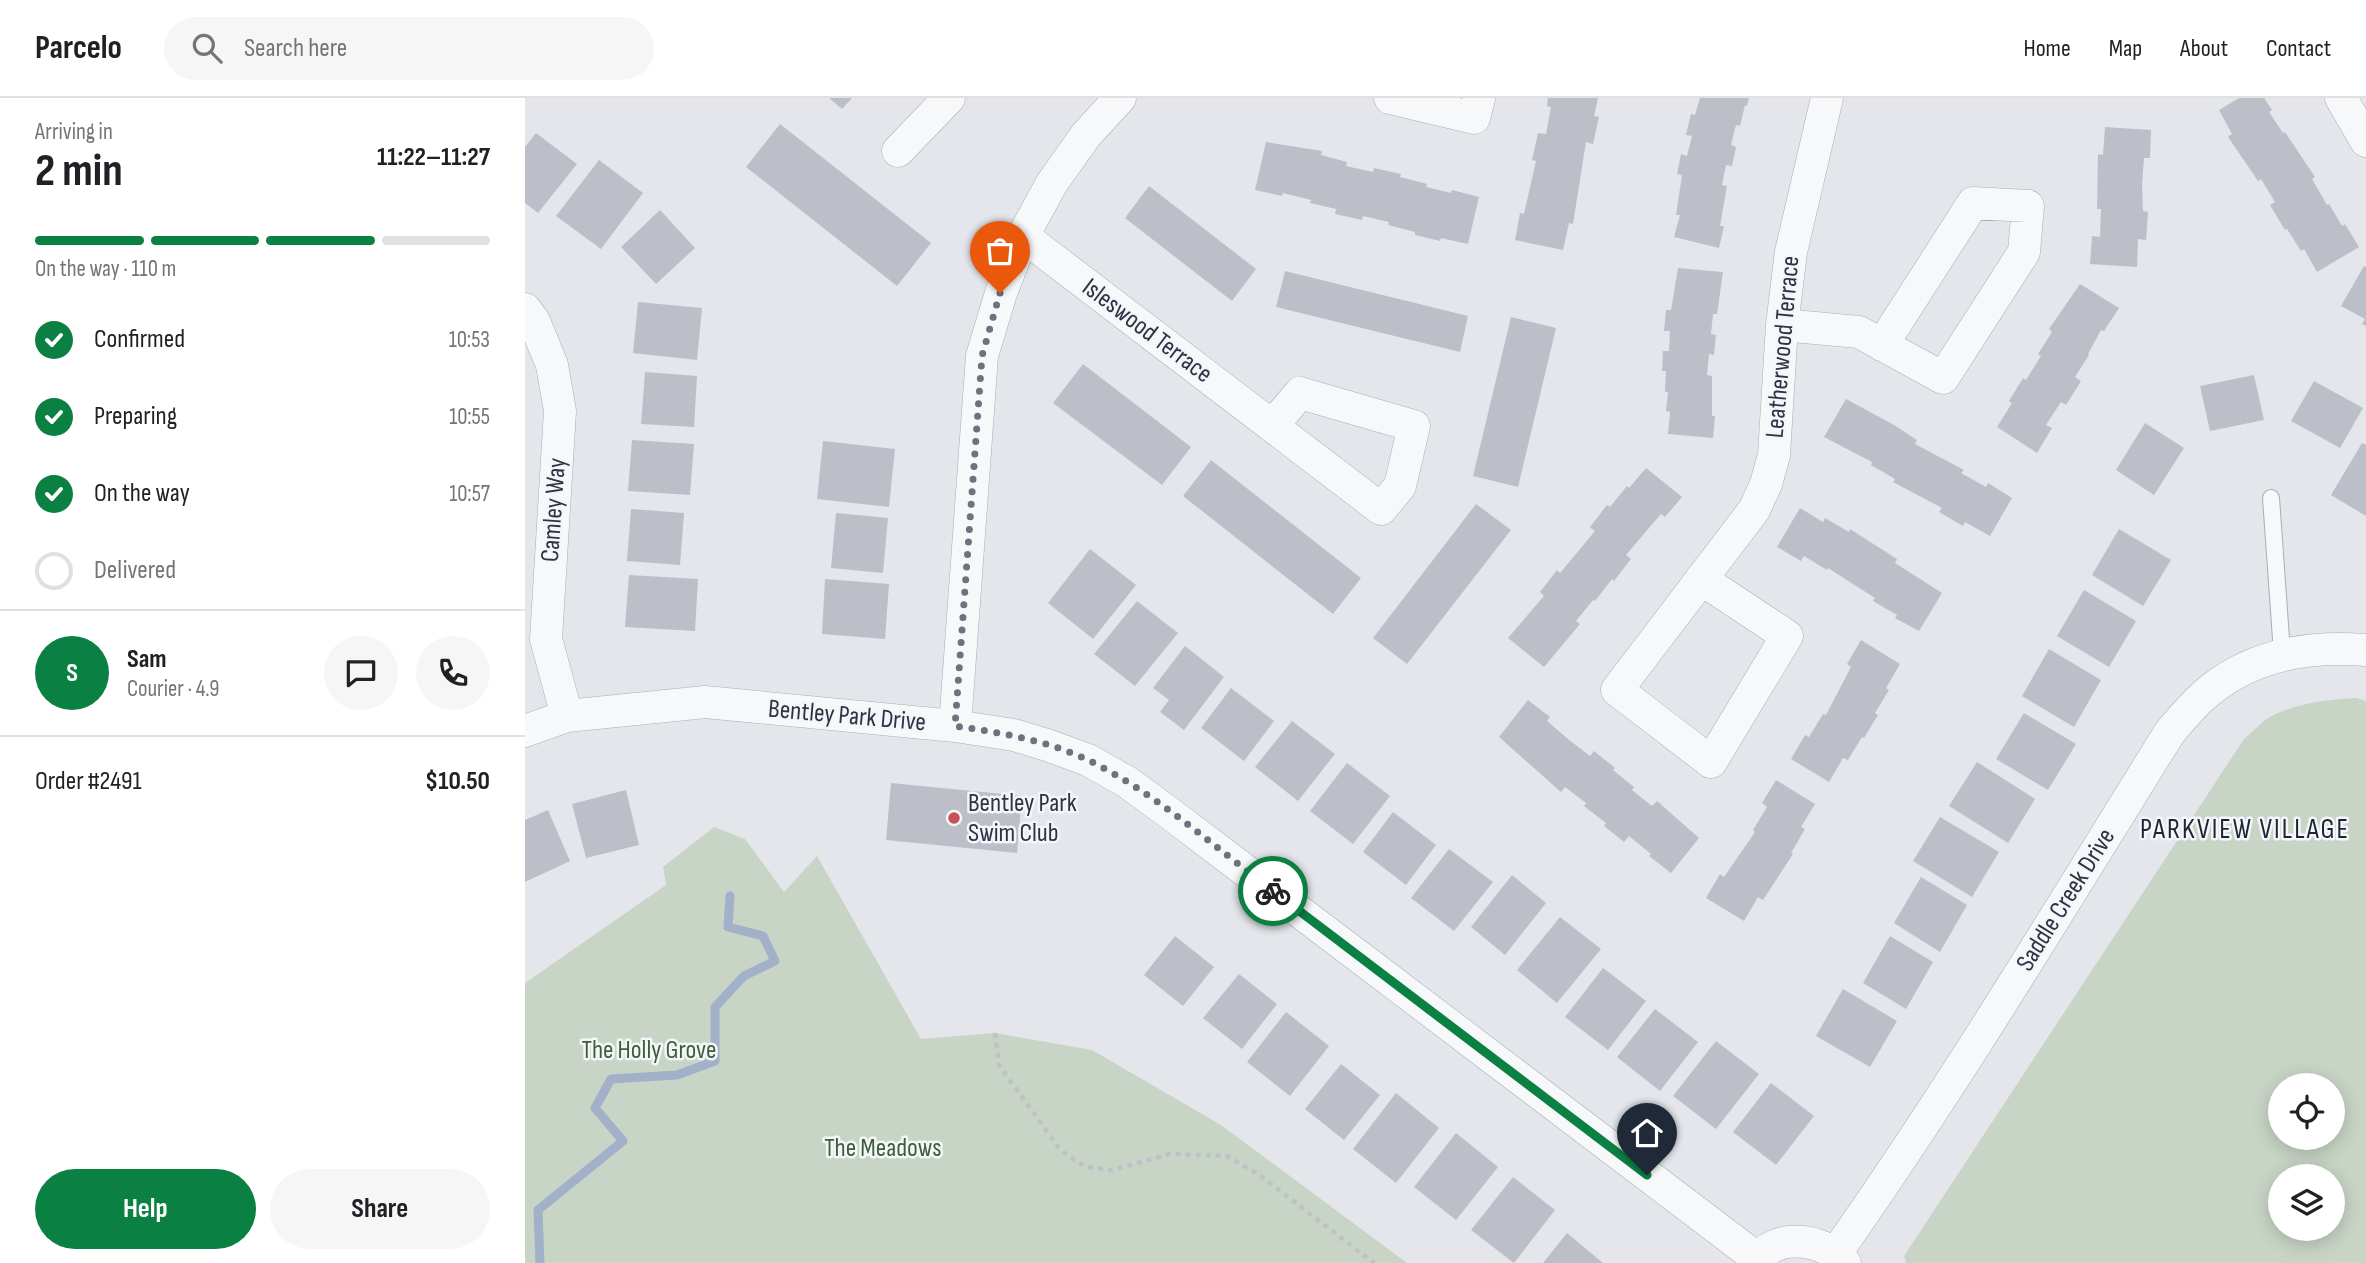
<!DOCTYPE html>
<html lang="en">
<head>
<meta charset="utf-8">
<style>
  :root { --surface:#fff; --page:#f6f6f6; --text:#202124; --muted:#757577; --line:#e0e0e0; --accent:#0b8043 }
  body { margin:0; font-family:"Sofia Sans Condensed",sans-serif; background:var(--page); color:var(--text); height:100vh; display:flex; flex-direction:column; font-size:26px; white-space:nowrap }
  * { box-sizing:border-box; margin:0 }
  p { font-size:23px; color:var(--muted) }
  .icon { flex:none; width:38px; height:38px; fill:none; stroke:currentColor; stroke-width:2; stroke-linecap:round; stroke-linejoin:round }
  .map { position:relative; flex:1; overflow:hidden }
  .panel { display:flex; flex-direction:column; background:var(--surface); width:525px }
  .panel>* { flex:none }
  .controls { position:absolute; left:1743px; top:975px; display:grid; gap:14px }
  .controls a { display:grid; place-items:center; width:77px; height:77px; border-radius:50%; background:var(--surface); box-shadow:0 4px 18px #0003; font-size:35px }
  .pin { position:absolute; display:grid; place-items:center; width:60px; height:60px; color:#fff; margin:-72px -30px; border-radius:50% 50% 50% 0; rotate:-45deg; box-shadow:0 0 7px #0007 }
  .pin .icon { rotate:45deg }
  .courier { position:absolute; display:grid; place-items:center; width:70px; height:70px; margin:-35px; border:5px solid #0b8043; border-radius:50%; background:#fff; color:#222; box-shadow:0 2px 9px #0007 }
  .head em { font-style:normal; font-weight:700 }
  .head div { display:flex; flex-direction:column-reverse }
  .head { display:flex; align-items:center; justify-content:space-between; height:119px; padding:0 35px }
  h1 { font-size:46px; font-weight:700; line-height:52px }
  .bar { display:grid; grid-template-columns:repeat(4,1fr); gap:10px 7px; align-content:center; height:84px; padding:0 35px }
  .bar i { height:9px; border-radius:5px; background:var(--line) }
  .bar .selected { background:var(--accent) }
  .bar p { grid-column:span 4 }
  .line { display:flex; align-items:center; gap:18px; padding:0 35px; border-top:2px solid var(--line) }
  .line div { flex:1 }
  .round { display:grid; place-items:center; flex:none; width:74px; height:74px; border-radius:37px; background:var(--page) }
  ol { padding:0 35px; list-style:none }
  li { display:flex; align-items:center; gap:21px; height:77px }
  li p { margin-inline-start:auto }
  li .icon { padding:7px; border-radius:50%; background:var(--accent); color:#fff; stroke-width:4 }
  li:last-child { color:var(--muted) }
  li i { width:38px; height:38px; border:4px solid var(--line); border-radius:50% }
  .action { display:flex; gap:14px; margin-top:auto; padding:14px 35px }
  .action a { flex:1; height:80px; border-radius:42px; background:var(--accent); color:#fff; font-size:28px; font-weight:700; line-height:80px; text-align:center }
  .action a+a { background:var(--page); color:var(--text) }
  header { display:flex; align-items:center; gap:42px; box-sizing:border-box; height:98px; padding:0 35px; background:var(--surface); border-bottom:2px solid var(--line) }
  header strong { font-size:33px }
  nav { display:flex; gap:38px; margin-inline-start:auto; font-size:24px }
  .search { width:490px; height:63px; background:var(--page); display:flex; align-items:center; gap:18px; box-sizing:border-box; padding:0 24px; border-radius:38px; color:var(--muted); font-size:26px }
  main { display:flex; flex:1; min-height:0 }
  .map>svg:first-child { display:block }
  .green { fill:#c8d5c6; fill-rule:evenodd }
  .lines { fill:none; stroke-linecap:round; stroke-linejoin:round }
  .stream { stroke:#a2b1c9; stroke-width:9 }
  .building { fill:#bcbfc8 }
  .lane-casing { stroke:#a9adb5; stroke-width:18 }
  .street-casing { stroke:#a9adb5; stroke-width:33 }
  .path { stroke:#bec1c7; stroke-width:4.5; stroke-dasharray:5 5; stroke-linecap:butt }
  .lane { stroke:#f7f8fa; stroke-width:16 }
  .street { stroke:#f7f8fa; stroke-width:32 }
  .done { stroke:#6c727e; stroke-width:7; stroke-dasharray:0 12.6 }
  .route { stroke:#0b8043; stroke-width:9 }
  .poi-dot { fill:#c85158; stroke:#f4f6f9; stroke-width:2.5 }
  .labels { text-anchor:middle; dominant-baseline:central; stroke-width:5; stroke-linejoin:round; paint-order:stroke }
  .street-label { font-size:26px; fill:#2c3343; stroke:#f4f6f9 }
  .poi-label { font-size:26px; fill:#2c3343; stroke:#f4f6f9; text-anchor:start }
  .park-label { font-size:26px; fill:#3e5e3a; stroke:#f4f6f9 }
  .neighbourhood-label { font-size:28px; letter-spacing:2px; fill:#1e2434; stroke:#f4f6f9 }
</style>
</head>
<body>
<header>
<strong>Parcelo</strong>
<div class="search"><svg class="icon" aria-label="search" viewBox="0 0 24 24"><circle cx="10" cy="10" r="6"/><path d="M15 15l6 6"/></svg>Search here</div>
<nav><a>Home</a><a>Map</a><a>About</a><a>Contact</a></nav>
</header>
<main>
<section class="panel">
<div class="head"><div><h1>2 min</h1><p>Arriving in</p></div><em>11:22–11:27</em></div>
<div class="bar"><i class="selected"></i><i class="selected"></i><i class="selected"></i><i></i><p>On the way · 110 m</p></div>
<ol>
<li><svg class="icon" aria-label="check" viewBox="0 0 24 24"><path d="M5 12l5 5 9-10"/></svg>Confirmed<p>10:53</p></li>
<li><svg class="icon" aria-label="check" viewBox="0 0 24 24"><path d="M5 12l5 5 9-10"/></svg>Preparing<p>10:55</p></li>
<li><svg class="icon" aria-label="check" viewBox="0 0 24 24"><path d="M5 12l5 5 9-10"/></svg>On the way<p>10:57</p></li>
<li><i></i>Delivered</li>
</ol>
<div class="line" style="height:126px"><b class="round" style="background:var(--accent);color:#fff">S</b><div><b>Sam</b><p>Courier · 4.9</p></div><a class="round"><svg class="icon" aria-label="chat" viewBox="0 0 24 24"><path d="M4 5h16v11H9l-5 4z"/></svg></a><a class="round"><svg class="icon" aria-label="phone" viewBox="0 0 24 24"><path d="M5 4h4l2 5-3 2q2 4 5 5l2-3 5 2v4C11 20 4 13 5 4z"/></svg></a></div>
<div class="line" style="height:91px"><div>Order #2491</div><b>$10.50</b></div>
<div class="action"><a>Help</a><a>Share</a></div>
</section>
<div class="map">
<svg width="1841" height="1165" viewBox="0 0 1841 1165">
  <rect width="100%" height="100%" fill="#e4e6eb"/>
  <path class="green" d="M1831 600 1841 603V1165H1381L1379 1158 1719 641C1726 635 1733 628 1740 622 1766 605 1801 602 1831 600ZM1808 987V1040H1755V987ZM1808 1078V1130H1755V1078Z
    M189 729 220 741 259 794 292 758 396 941 470 935 567 952 696 1027 882 1165H0V885L141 787 138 769Z"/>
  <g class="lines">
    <path class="stream" d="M15 1165 13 1112 98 1043 70 1010 86 981 152 977 190 963V909L219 878 250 863 238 838 203 829 205 798"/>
  </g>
  <path class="building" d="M304 0H327L317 11Z
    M1023 0H1073L1069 18 1074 19 1068 46 1061 44 1048 126 1044 125 1038 152 990 142 995 115 999 116 1011 63 1007 62 1013 35 1021 36 1026 9 1022 8Z
    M1175 0H1224L1222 8 1220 7 1215 28 1211 27 1206 47 1211 49 1207 68 1201 67 1197 87 1202 88 1195 128H1199L1194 150 1149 139 1155 117H1151L1157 77 1152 76 1156 56 1162 58 1167 38 1161 37 1166 16 1170 17Z
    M1714 0H1739L1747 12 1744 14 1758 35 1760 34 1790 79 1787 81 1802 107 1804 106 1817 128 1820 126 1834 149 1792 174 1779 151 1776 153 1762 131 1760 132 1745 107 1750 104 1736 81 1733 83 1703 39 1707 36 1694 12Z
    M255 26 406 145 372 188 221 69Z
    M1580 29 1626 32 1625 60H1619L1617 87 1618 113 1623 114 1621 142 1613 141 1612 169 1565 166 1567 138 1575 139 1576 111H1572L1573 56 1578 57Z
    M11 35 52 66 13 115 0 105V49Z
    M741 44 797 53 796 57 822 64 821 68 848 74 849 70 876 76 875 79 902 86 901 89 926 95 927 92 954 99 943 146 916 140 915 143 890 137V134L863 127 864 124 838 118 837 122 810 116 811 111 785 105 786 102 758 95 757 98 730 92Z
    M74 62 118 95 76 151 31 118Z
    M624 88 731 171 707 203 600 120Z
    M135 112 170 150 131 186 96 149Z
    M1839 168 1841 169V228L1837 226 1840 221 1816 208Z
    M1153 170 1198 174 1192 216H1188L1186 236 1191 237 1189 257 1184 256 1182 277 1187 278V318H1190L1188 340 1143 336 1145 314 1141 313 1143 294H1140L1141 273H1137L1138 253H1144L1145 233H1139L1141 212H1146Z
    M760 173 943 218 935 254 751 209Z
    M1555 186 1594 210 1579 233 1576 232 1563 256 1564 257 1550 279 1556 283 1541 307 1536 304 1521 327 1527 330 1512 355 1472 329 1487 305 1484 303 1498 280 1501 282 1516 258 1513 256 1527 234 1524 231Z
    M113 204 177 210 172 262 108 255Z
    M986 219 1031 230 993 389 948 378Z
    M558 266 666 349 637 387 528 305Z
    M120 274 172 278 169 329 116 326Z
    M1729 277 1739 322 1685 333 1675 288Z
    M1789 283 1838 310 1815 350 1766 323Z
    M1321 301 1369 327 1392 342 1390 346 1439 372 1436 375 1461 389 1463 385 1487 400 1465 438 1440 424 1438 428 1414 414 1417 410 1368 384 1370 381 1346 367 1347 364 1299 339Z
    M1620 325 1659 350 1629 397 1591 372Z
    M107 342 169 346 165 397 103 393Z
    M298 343 370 351 364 409 292 401Z
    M1837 345 1841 347V418L1806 397Z
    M686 362 836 480 808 516 658 398Z
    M1121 370 1157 399 1140 419 1136 416 1118 437 1101 457 1106 461 1089 483 1087 481 1070 503 1068 502 1051 523 1055 526 1019 569 983 540 1019 498 1015 494 1032 472 1035 475 1070 433 1065 429 1082 407 1085 409 1102 388 1104 390Z
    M951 406 986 432 882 566 848 540Z
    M1275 410 1298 424 1300 420 1324 434 1325 431 1372 461 1370 465 1417 495 1394 533 1370 520 1372 517 1348 503 1350 500 1303 470 1302 472 1279 458 1276 463 1252 449Z
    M106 411 159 415 155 467 102 463Z
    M311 415 363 420 358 475 306 470Z
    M1594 431 1646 462 1618 508 1567 477Z
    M565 451 611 487 568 541 523 505Z
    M104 477 173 481 170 533 100 529Z
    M300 481 364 486 360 541 297 536Z
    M1559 492 1611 523 1584 569 1532 538Z
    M612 503 653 535 610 588 569 556Z
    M1336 542 1375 566 1361 590 1364 592 1350 615 1353 617 1339 640 1337 639 1323 662 1318 660 1304 684 1266 661 1280 637 1284 639 1298 616 1301 617 1326 569 1322 566Z
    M660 548 699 579 659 632 635 614 644 602 628 590Z
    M1524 551 1576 582 1549 629 1497 598Z
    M706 590 749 623 719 663 676 630Z
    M1003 602 1025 619 1022 623 1043 641 1065 658 1069 653 1090 670 1088 672 1109 689 1107 692 1127 708 1132 703 1174 740 1146 775 1124 758 1126 756 1104 738 1099 744 1079 728 1081 725 1059 708 1061 705 1040 689 1036 694 974 639Z
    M1499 615 1551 646 1523 692 1471 661Z
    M767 623 810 656 773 703 730 669Z
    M1452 664 1510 701 1483 745 1424 708Z
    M822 665 865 698 828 746 785 713Z
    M1251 682 1290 706 1276 729 1280 731 1266 755 1268 756 1238 802 1233 799 1219 823 1181 800 1195 776 1199 779 1230 734 1228 732 1242 709 1237 705Z
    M366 685 497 698 492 755 361 742Z
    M101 692 114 747 61 760 47 706Z
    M23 712 45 763 0 784V722Z
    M868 714 911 747 881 787 838 754Z
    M1415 719 1474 754 1447 799 1388 763Z
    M924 751 968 784 929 833 886 800Z
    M987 777 1021 805 980 857 946 829Z
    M1396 779 1442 807 1415 854 1369 825Z
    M1035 819 1076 851 1032 905 992 872Z
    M650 838 689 869 658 908 619 877Z
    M1365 838 1408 864 1381 911 1338 885Z
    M1078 870 1121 903 1083 952 1040 919Z
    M714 876 752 906 717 951 678 920Z
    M1318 891 1372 923 1345 969 1291 938Z
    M1130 911 1173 944 1135 993 1092 959Z
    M761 914 804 948 765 998 722 964Z
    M1191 943 1234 976 1191 1031 1148 998Z
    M816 966 855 997 819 1042 780 1011Z
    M1246 985 1289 1018 1251 1067 1208 1034Z
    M871 995 914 1030 871 1085 828 1051Z
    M931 1035 973 1069 931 1122 889 1089Z
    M988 1079 1030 1112 989 1165 946 1132Z
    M1042 1135 1078 1165H1018Z"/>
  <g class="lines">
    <g class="lane-casing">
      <path id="lane" d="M1746 400 1757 555"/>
    </g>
    <g class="street-casing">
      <path id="street" d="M865 0 949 20 954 0
        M1816 0 1841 43
        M373 53 424 0
        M498 138 856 411 875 388 889 328 775 295 747 328
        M0 211 9 223 27 267 35 313 21 541 42 618
        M1257 227 1334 234 1418 280 1499 154 1503 108 1448 105 1357 247
        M1176 481 1262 538 1186 664 1092 592 1229 412 1241 386 1249 357 1257 227 1266 154 1302 0
        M430 628 457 258 476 195 498 138 527 85 561 37 595 0
        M0 633 42 618 180 604 430 628 489 637 522 647 563 662 602 684 643 714 1233 1161
        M1311 1155C1430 986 1536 809 1645 634 1654 623 1664 612 1674 602 1720 558 1780 547 1841 552
        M1230 1165C1250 1133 1299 1140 1320 1165"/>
    </g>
    <path class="path" d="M470 935 474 967 536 1053 561 1069 587 1072 645 1056 702 1058 733 1076 849 1165"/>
    <use href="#lane" class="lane"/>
    <use href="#street" class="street"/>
  </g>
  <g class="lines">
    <path class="done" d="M475 195 457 258 430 628C476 635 522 642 565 663 630 695 690 749 748 793"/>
    <path class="route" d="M748 793 1122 1077"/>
  </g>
  <circle class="poi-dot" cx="429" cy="720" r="7"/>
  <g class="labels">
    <g class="street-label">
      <text transform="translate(622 233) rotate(37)">Isleswood Terrace</text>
      <text transform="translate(1258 249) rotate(-85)">Leatherwood Terrace</text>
      <text transform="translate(29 412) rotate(-86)">Camley Way</text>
      <text transform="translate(322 618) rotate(5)">Bentley Park Drive</text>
      <text transform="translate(1541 802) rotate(-58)">Saddle Creek Drive</text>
    </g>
    <g class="poi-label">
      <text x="443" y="705">Bentley Park<tspan x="443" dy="30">Swim Club</tspan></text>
    </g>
    <g class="park-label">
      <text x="124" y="952">The Holly Grove</text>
      <text x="358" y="1050">The Meadows</text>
    </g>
    <g class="neighbourhood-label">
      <text x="1720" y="731">PARKVIEW VILLAGE</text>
    </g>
  </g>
</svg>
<div class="controls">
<a><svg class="icon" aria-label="locate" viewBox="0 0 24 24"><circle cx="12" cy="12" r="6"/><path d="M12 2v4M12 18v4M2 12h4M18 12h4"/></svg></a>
<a><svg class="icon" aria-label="layers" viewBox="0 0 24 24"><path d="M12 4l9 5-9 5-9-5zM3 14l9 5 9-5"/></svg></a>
</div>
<div class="pin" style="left:475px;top:195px;background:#ea580c"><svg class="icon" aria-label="bag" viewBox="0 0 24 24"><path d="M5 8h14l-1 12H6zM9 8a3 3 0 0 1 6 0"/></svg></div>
<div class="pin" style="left:1122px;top:1077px;background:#1f2937"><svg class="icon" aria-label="home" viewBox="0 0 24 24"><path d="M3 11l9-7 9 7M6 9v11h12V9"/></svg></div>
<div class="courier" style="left:748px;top:793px"><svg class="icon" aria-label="bike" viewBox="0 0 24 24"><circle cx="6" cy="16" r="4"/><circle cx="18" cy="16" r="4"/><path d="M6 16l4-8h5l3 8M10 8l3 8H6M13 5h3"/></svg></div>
</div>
</main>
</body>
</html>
